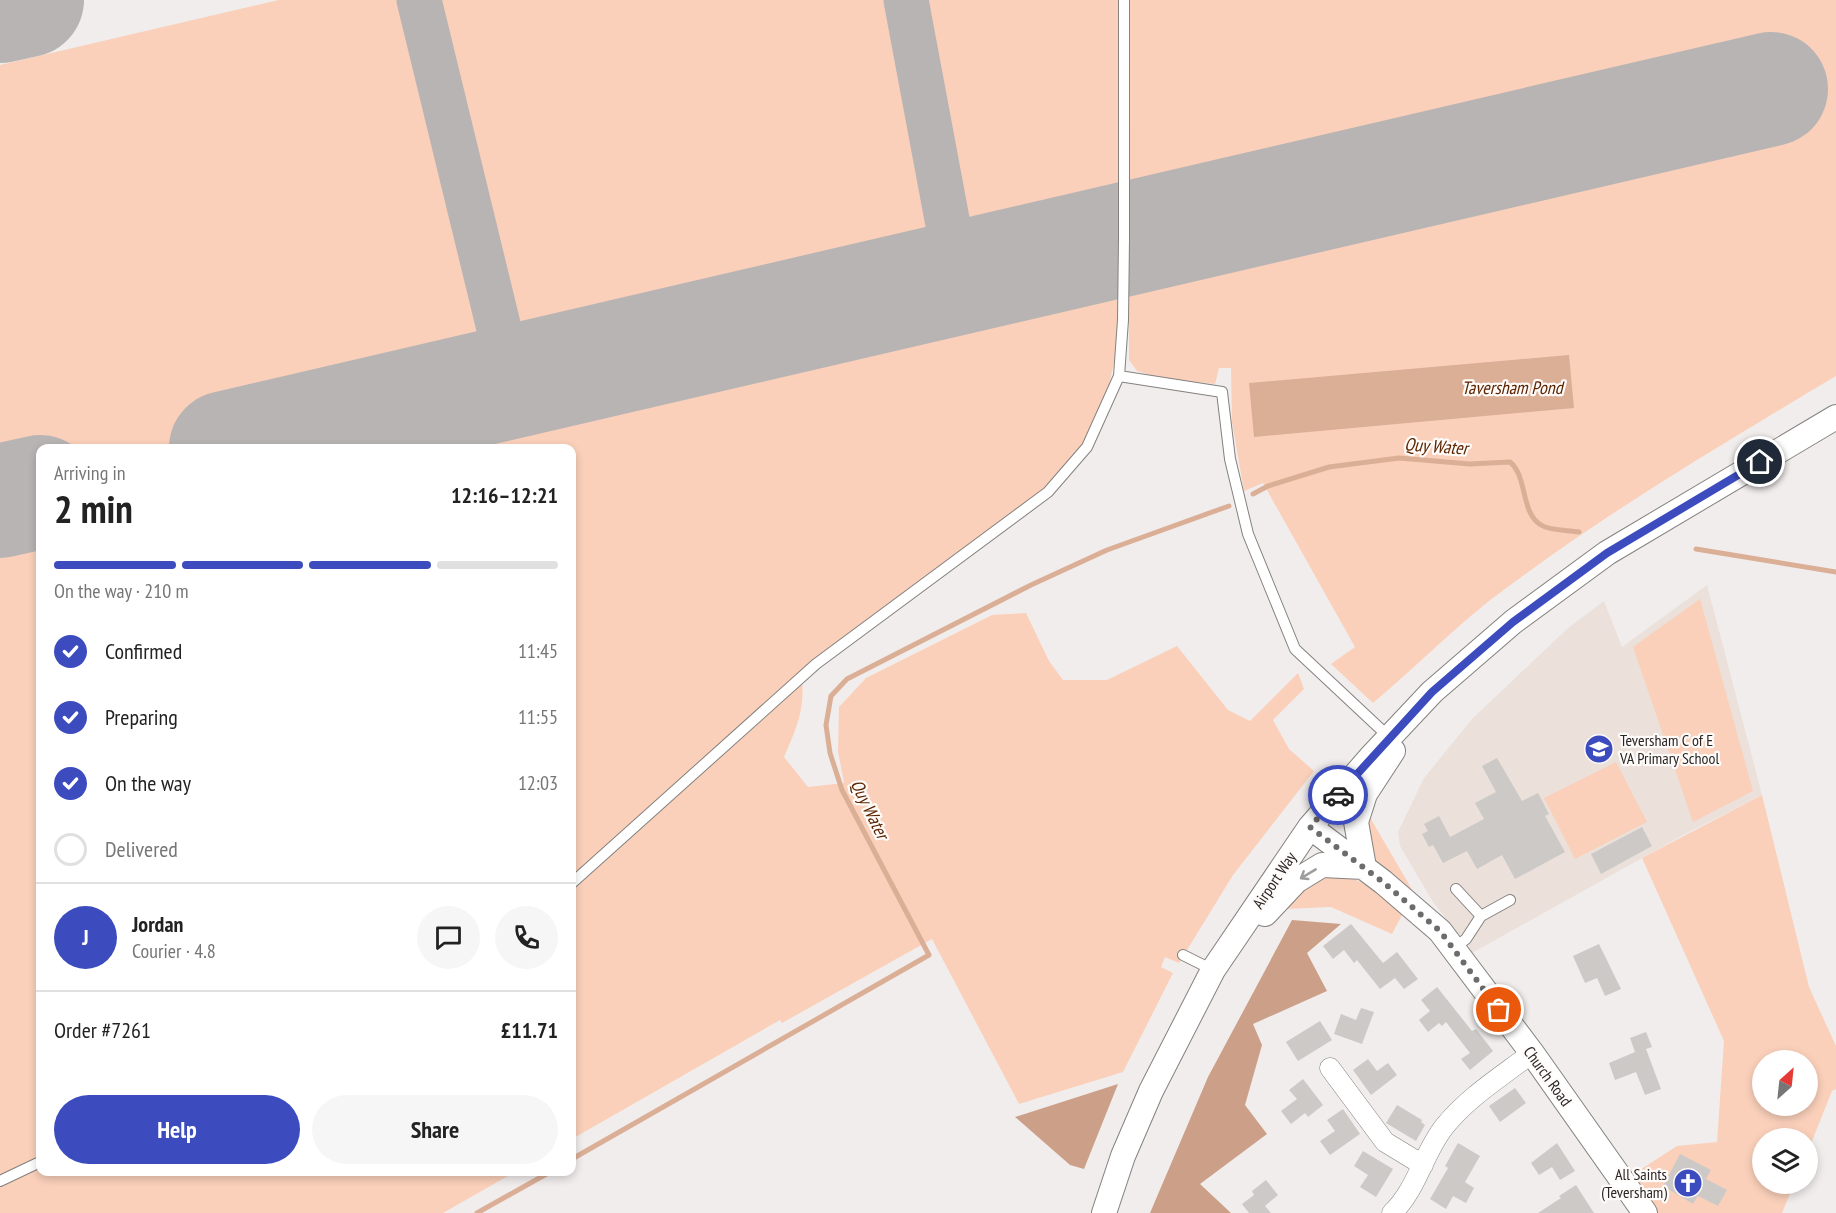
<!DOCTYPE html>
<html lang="en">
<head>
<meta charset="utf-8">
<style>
  :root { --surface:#fff; --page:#f6f6f6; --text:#222; --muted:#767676; --line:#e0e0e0; --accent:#3c4cbf }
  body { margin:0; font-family:"PT Sans Narrow",sans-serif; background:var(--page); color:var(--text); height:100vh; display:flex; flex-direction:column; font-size:22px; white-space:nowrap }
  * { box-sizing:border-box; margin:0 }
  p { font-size:20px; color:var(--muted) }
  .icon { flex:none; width:33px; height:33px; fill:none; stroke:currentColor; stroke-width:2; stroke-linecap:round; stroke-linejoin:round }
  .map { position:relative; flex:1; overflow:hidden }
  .panel { position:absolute; left:36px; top:444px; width:540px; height:732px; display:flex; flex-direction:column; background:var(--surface); border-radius:12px; box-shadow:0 3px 9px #0003 }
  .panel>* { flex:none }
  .needle { width:39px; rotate:27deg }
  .fabs { position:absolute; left:1752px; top:1050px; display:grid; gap:12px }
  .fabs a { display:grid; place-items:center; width:66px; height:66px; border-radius:50%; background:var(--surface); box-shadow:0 3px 9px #0003; font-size:30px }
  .pin { position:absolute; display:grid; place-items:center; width:51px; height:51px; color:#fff; margin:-26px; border:3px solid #fff; border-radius:50%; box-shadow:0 2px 6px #0007 }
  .courier { position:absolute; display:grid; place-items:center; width:60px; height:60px; margin:-30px; border:4px solid #3c4cbf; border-radius:50%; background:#fff; color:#222; box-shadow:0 2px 8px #0007 }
  .overview em { font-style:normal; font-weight:600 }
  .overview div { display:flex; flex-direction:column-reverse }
  .overview { display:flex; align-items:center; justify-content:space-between; height:102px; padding:0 18px }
  h1 { font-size:39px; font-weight:600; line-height:45px }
  .bar { display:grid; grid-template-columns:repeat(4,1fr); gap:9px 6px; align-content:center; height:72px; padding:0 18px }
  .bar i { height:8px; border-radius:4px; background:var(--line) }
  .bar .selected { background:var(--accent) }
  .bar p { grid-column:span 4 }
  .line { display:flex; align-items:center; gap:15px; padding:0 18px; border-top:2px solid var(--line) }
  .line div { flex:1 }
  .round { display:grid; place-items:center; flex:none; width:63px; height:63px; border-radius:32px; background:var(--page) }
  ol { padding:0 18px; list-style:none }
  li { display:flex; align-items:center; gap:18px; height:66px }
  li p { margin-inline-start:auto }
  li .icon { padding:6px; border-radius:50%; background:var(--accent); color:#fff; stroke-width:4 }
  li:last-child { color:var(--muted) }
  li i { width:33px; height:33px; border:3px solid var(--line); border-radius:50% }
  .action { display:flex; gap:12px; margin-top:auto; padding:12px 18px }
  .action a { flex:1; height:69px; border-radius:36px; background:var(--accent); color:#fff; font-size:24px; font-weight:600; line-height:69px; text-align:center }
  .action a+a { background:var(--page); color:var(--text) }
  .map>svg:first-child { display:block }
  .built { fill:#ebe0da }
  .green { fill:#fad0ba; fill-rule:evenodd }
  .forest { fill:#cca088 }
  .water { fill:#dbae96 }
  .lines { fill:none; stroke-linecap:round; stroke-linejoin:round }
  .stream { stroke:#dbae96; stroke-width:5 }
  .taxiway { stroke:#b8b4b4; stroke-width:45 }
  .runway { stroke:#b8b4b4; stroke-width:114 }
  .building { fill:#ccc9c7 }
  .service-casing { stroke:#84817f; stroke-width:12 }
  .minor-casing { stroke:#84817f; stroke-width:21 }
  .tertiary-casing { stroke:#84817f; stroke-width:26 }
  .service { stroke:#fff; stroke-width:10 }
  .minor { stroke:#fff; stroke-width:20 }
  .tertiary { stroke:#fff; stroke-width:24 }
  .oneway { stroke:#9e9d9d }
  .done { stroke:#6e6c6b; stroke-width:6; stroke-dasharray:0 10.8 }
  .route { stroke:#3c4cbf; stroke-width:8 }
  .labels { text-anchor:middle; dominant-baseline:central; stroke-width:4.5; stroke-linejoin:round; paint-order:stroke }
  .poi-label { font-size:16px; fill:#282626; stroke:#fefbf9; text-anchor:start }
  .street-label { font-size:16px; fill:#282626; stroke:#fefbf9 }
  .water-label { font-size:18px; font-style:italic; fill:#5b2400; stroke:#fefbf9 }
</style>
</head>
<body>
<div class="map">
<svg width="1836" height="1213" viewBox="0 0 1836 1213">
  <rect width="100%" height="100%" fill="#f1edec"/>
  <path class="built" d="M1707 585 1762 795 1685 834 1472 953 1469 949V943L1463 935 1458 934 1433 902 1400 846 1398 832 1424 778 1472 719 1568 628 1604 601 1622 647Z"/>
  <path class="green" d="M279 0H1118L1119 295 1115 358 1108 390 1081 449 1042 492 798 673 572 878V448H40V1157L0 1176V65Z
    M1129 0H1836V376C1717 447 1599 517 1489 601 1449 633 1412 670 1373 703L1331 664 1355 647 1263 483 1244 491 1232 422 1231 368H1219L1215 384 1160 378 1137 371 1129 360Z
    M1700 599 1753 791 1693 822 1633 647Z
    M1026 613 1049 661 1063 680H1107L1177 646 1228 710 1250 721 1298 673 1304 689 1273 720 1289 749 1314 771 1233 875 1179 963 1165 957 1161 967 1173 973 1123 1072 1019 1104 932 939 782 1023 780 1020 572 1139V891L802 682C805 710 795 732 784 757L808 787 844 783 838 751 839 707 866 678 992 615Z
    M1616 762 1647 822 1575 859 1544 798Z
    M1762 795 1809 987 1836 1046V1089L1832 1091 1808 1151V1138H1762V1184H1794L1782 1213H1655L1629 1177 1677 1146 1717 1142 1724 1041 1642 858ZM1762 1060H1808V1106H1762Z
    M1368 814 1421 905 1376 866 1366 848Z
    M1329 874C1361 875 1379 894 1403 913L1392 934 1331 907 1285 909 1308 882Z
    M40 1168V1172H515L443 1213H0V1187Z"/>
  <path class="forest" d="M1292 920 1341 924 1307 953 1327 991 1253 1024 1262 1045 1245 1105 1267 1134 1200 1184 1231 1213H1150L1208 1077Z
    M1118 1084 1084 1169 1070 1165 1015 1117Z"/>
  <path class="water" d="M1569 355 1574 408 1254 437 1249 383Z"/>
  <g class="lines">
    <path class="stream" d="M1253 494 1268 486 1329 467 1399 458 1470 464 1510 462C1528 477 1520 512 1541 525 1550 531 1569 530 1579 532
      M1696 549 1836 572
      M572 1159 929 955 842 790 830 753 826 725 831 696 847 679 1031 585 1107 550 1229 506
      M477 1213 550 1172"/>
    <path class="taxiway" d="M419 0 512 382
      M906 0 958 278"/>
    <path class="runway" d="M0 6 27 0
      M226 448 1771 89
      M0 501 40 492"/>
  </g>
  <path class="building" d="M1497 758 1522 801 1538 793 1549 814 1545 816 1565 852 1515 879 1502 855 1477 869 1467 851 1443 863 1433 845 1429 847 1422 834 1428 831 1424 824 1439 816 1450 837 1484 819 1475 803 1496 792 1482 766Z
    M1642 827 1652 846 1601 874 1591 854Z
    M1351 924 1383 963 1397 952 1418 979 1404 989 1395 978 1380 989 1357 960 1354 963 1344 950 1333 959 1323 946Z
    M1599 944 1621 989 1605 996 1597 978 1585 983 1573 956Z
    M1437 987 1472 1031 1476 1029 1493 1051 1470 1070 1461 1059 1470 1053 1446 1022 1442 1026 1439 1023 1428 1032 1419 1020 1430 1011 1421 1000Z
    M1361 1008 1374 1012 1362 1044 1334 1034 1341 1014 1356 1020Z
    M1320 1021 1332 1040 1298 1061 1286 1042Z
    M1646 1032 1652 1047 1646 1049 1661 1089 1645 1095 1636 1072 1615 1080 1609 1063 1635 1052 1630 1038Z
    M1368 1059 1377 1071 1388 1063 1397 1075 1371 1095 1353 1070Z
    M1303 1079 1323 1105 1308 1117 1305 1113 1291 1124 1281 1111 1297 1099 1289 1090Z
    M1515 1088 1526 1103 1500 1122 1489 1106Z
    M1397 1105 1422 1120 1421 1122 1425 1125 1416 1141 1386 1123Z
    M1343 1109 1360 1134 1330 1155 1320 1141 1335 1131 1327 1120Z
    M1458 1143 1480 1156 1465 1182 1474 1188 1466 1203 1453 1196 1446 1209 1430 1199 1448 1168 1445 1166Z
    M1557 1143 1575 1171 1560 1180 1552 1167 1539 1175 1531 1163Z
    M1363 1151 1393 1169 1376 1197 1360 1187 1368 1175 1354 1166Z
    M1680 1154 1711 1170 1706 1179 1727 1190 1718 1206 1698 1196 1693 1204 1663 1186Z
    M1266 1180 1278 1195 1265 1206 1271 1213H1249L1242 1204 1254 1195 1252 1191Z
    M1576 1185 1594 1213H1538L1561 1198 1559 1196Z"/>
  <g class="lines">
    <g class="service-casing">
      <path id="service" d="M1119 376 1222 392 1230 459 1248 534 1295 649 1389 737
        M572 883 816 664 1048 492 1087 447 1119 376 1123 320 1124 239V0
        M1456 889 1481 916
        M1453 949 1466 939 1481 916 1510 900
        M1183 955 1213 970
        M0 1181 40 1162"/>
    </g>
    <g class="minor-casing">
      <path id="minor" d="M1330 1068 1385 1142 1423 1165
        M1392 1213C1417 1189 1423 1154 1444 1127 1468 1097 1502 1076 1532 1053"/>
    </g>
    <g class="tertiary-casing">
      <path id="tertiary" d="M1310 827 1383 882 1440 931 1532 1053 1645 1213
        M1364 867 1356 822 1365 794 1393 751
        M1265 914 1296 881 1322 865 1364 867
        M1104 1213 1123 1156 1151 1091 1213 970 1310 827 1370 758 1432 692 1513 622 1607 553 1836 417"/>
    </g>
    <use href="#service" class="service"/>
    <use href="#minor" class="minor"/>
    <use href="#tertiary" class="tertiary"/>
  </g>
  <defs><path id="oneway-shaft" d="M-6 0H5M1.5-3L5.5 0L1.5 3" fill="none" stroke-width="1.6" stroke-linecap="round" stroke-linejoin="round" transform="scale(1.5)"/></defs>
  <use class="oneway" href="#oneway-shaft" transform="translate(1308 874) rotate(149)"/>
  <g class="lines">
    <path class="done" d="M1338 795 1310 827 1383 882 1440 931 1499 1010"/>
    <path class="route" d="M1338 795 1432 692 1513 622 1607 553 1760 462"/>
  </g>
  <defs>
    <g id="school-disc" transform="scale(1.5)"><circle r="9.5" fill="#3c4cbf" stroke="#fefbf9"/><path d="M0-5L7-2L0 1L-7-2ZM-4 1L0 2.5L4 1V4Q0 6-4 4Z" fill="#fff"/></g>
    <g id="church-disc" transform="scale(1.5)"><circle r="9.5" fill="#3c4cbf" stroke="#fefbf9"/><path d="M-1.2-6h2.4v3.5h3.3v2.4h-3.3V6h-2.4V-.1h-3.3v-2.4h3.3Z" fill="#fff"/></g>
  </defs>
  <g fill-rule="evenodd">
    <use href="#school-disc" x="1599" y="749"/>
    <use href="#church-disc" x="1688" y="1183"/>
  </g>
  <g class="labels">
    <g class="poi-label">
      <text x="1620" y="740">Teversham C of E<tspan x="1620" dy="18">VA Primary School</tspan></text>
      <text x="1667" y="1174" text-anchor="end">All Saints<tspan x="1667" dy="18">(Teversham)</tspan></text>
    </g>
    <g class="street-label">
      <text transform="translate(1274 880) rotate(-56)">Airport Way</text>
      <text transform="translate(1548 1076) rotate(54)">Church Road</text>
    </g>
    <g class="water-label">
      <text x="1512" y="387">Taversham Pond</text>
      <text transform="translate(1436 446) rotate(4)">Quy Water</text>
      <text transform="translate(870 809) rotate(64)">Quy Water</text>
    </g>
  </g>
</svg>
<div class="fabs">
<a><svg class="needle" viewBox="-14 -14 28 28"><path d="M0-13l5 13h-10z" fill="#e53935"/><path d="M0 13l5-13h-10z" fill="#767676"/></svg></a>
<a><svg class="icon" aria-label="layers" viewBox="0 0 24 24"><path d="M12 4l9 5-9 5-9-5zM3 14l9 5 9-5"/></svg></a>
</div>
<div class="pin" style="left:1499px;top:1010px;background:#ea580c"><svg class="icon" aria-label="bag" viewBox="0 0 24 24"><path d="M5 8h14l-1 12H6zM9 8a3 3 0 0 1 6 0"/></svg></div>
<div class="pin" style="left:1760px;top:462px;background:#1f2937"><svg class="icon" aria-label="home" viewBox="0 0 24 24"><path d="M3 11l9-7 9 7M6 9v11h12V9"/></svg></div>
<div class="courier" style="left:1338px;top:795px"><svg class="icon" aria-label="car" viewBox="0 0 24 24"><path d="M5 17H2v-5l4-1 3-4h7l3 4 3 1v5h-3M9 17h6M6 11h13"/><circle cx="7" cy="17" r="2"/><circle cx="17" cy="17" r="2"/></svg></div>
<section class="panel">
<div class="overview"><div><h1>2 min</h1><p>Arriving in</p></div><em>12:16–12:21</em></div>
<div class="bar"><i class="selected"></i><i class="selected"></i><i class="selected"></i><i></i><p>On the way · 210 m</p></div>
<ol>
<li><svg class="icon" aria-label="check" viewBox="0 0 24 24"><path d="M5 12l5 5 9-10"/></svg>Confirmed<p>11:45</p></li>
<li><svg class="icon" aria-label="check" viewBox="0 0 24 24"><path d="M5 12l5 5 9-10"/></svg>Preparing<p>11:55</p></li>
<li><svg class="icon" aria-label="check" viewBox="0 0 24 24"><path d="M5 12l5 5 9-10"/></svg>On the way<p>12:03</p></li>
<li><i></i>Delivered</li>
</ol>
<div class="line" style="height:108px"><b class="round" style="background:var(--accent);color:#fff">J</b><div><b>Jordan</b><p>Courier · 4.8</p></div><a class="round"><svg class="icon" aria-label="chat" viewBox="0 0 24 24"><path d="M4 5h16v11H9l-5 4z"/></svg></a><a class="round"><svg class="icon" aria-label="phone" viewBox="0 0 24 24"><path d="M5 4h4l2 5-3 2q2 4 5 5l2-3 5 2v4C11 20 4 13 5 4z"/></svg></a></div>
<div class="line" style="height:78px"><div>Order #7261</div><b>£11.71</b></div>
<div class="action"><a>Help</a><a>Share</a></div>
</section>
</div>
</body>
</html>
